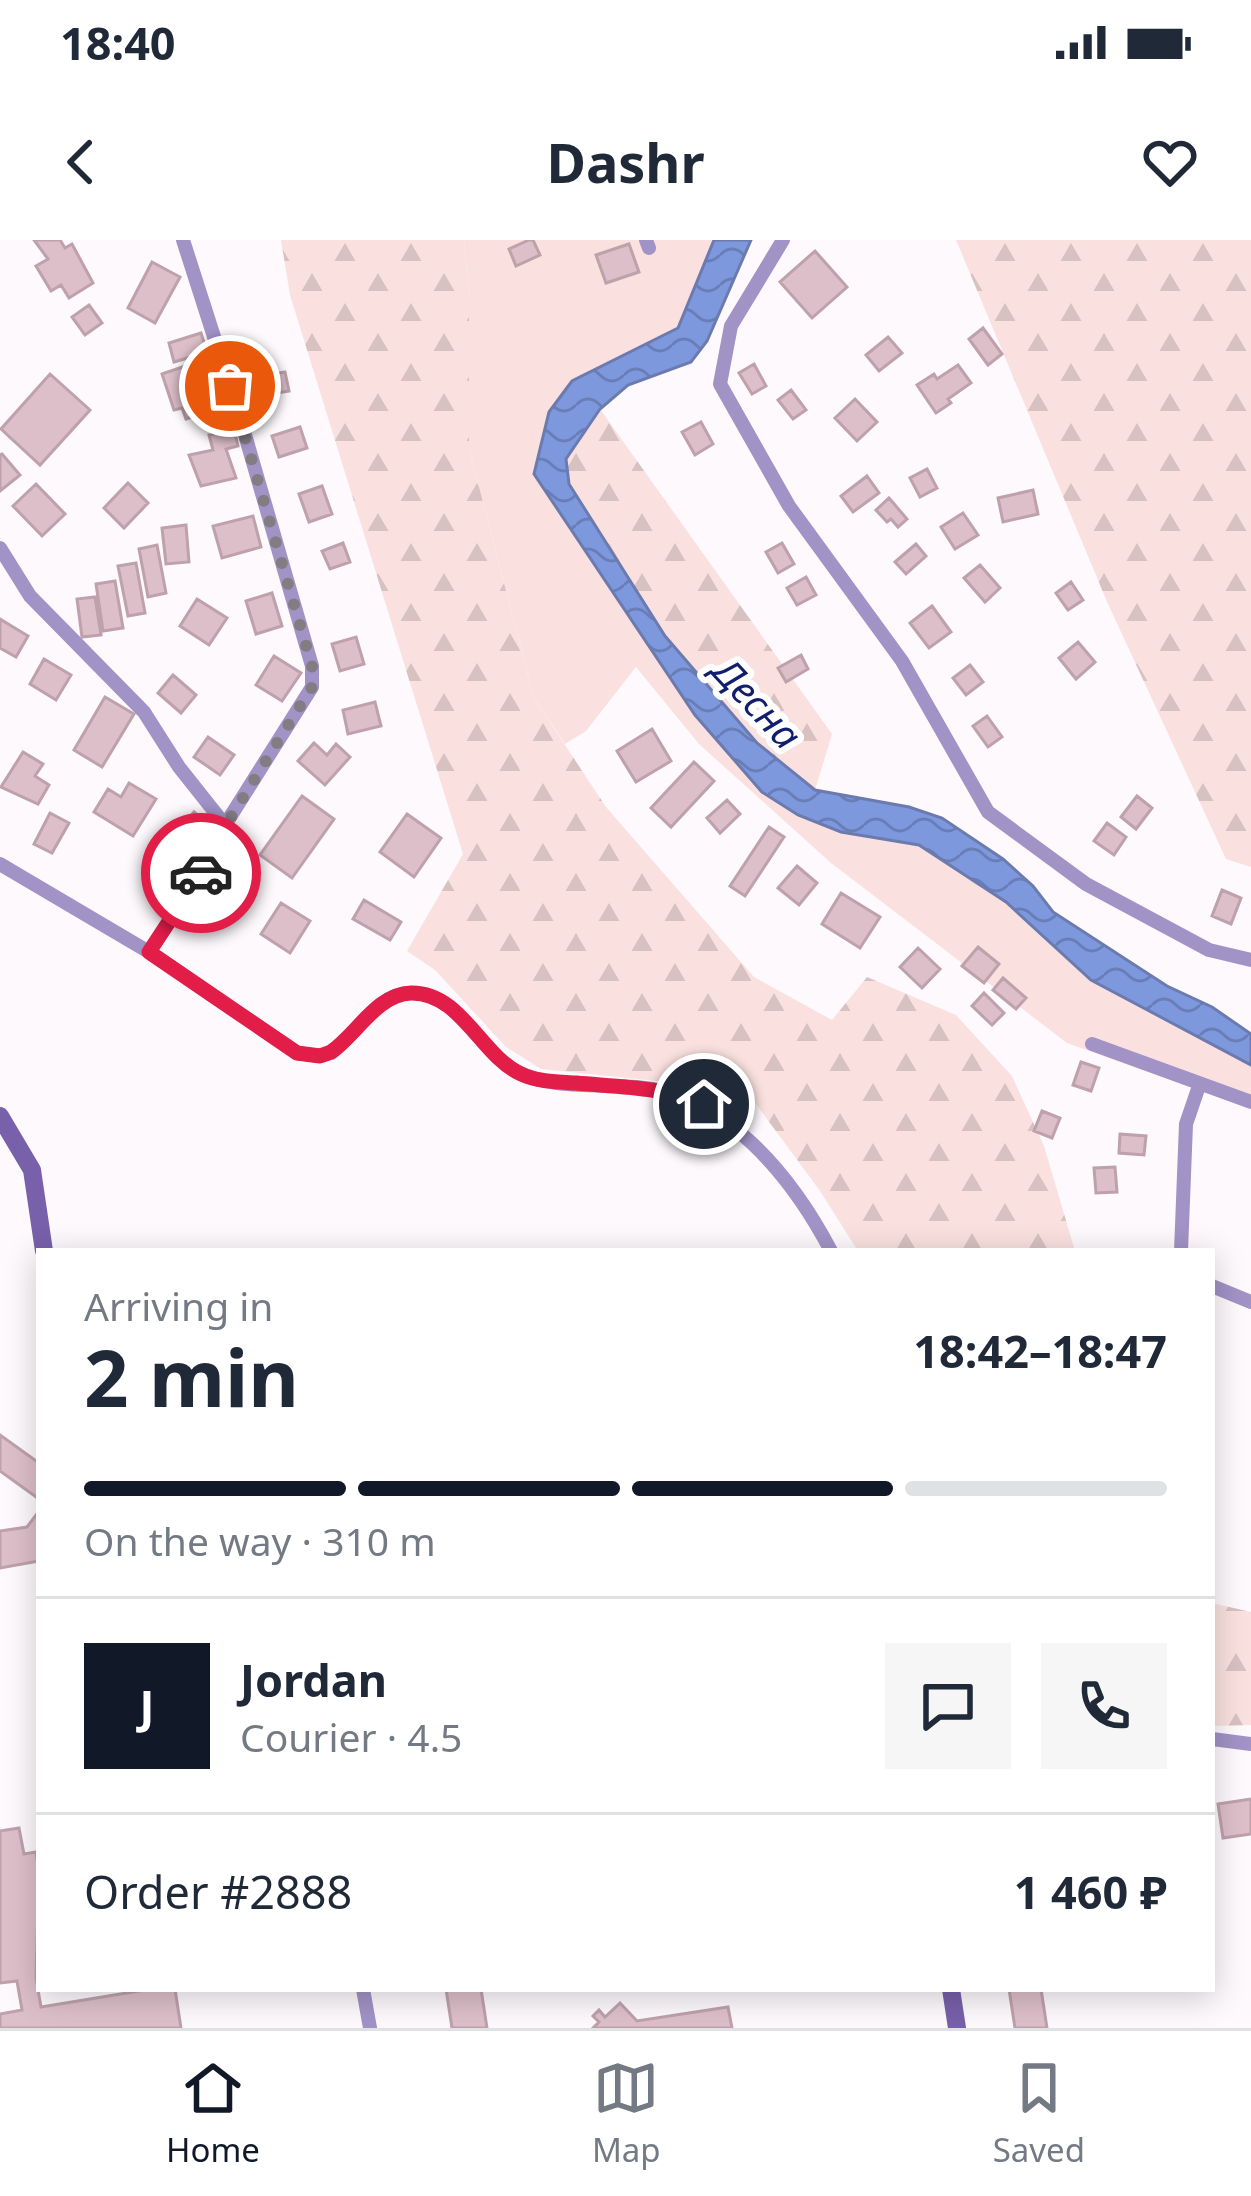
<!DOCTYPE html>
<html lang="en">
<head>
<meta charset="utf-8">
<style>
  :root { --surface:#fff; --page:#f6f6f7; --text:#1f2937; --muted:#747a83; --line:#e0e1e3; --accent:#111827 }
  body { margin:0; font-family:"Noto Sans",sans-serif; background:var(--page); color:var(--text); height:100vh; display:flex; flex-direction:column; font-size:45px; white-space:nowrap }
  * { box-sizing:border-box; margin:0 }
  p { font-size:39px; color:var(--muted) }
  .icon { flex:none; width:66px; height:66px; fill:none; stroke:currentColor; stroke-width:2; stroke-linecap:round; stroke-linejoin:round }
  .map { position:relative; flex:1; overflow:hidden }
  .details { position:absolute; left:36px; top:1008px; width:1179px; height:744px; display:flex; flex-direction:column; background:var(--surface); border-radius:0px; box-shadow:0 6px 30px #0003 }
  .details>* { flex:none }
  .pin { position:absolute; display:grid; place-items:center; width:102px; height:102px; color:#fff; margin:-51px; border:6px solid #fff; border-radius:50%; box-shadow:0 3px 12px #0007 }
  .courier { position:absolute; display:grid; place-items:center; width:120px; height:120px; margin:-60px; border:9px solid #e11d48; border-radius:50%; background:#fff; color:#222; box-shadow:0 3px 15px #0007 }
  .summary em { font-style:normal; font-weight:700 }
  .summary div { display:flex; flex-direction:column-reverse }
  .summary { display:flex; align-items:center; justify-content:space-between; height:204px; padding:0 48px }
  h1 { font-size:78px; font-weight:700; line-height:90px }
  .bar { display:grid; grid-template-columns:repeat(4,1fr); gap:18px 12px; align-content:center; height:144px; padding:0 48px }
  .bar i { height:15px; border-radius:9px; background:var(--line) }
  .bar .selected { background:var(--accent) }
  .bar p { grid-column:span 4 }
  .line { display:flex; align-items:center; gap:30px; padding:0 48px; border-top:3px solid var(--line) }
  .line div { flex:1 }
  .round { display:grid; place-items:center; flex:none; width:126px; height:126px; border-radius:0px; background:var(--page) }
  .status { display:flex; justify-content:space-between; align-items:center; height:84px; padding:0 60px; background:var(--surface); direction:ltr }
  .status svg { height:33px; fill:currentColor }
  header { display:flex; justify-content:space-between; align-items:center; height:156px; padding:0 48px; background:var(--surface); font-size:54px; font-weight:700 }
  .dock { display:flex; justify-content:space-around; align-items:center; height:168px; border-top:3px solid var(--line); background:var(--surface); font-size:33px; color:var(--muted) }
  .dock a { display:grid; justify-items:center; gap:6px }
  .dock .selected { color:var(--accent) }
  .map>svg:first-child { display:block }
  .green { fill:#fae1df }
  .forest { fill:url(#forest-firs) }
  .water { fill:url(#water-waves); stroke:#6c7baf; stroke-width:3 }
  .building { fill:#ddbfc9; stroke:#bea1ab; stroke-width:3 }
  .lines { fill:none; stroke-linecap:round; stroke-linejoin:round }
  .street { stroke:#a193c6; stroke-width:14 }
  .secondary { stroke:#7860aa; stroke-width:18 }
  .done { stroke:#837c83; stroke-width:12; stroke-dasharray:0 21.6 }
  .route { stroke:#e11d48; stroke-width:15 }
  .labels { text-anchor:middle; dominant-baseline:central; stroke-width:12; stroke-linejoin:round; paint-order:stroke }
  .water-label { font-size:39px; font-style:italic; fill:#111e6e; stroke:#fff }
</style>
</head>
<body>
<div class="status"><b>18:40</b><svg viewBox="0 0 49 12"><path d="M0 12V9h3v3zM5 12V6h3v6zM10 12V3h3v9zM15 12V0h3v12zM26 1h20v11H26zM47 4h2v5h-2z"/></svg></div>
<header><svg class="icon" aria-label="back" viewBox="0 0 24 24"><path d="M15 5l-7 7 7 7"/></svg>Dashr<svg class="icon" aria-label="heart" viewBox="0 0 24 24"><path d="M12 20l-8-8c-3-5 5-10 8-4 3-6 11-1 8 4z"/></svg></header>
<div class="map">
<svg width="1251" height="1788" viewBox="0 0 1251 1788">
  <defs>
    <pattern id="forest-firs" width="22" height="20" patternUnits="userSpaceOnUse" patternTransform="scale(3)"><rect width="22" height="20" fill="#fae1df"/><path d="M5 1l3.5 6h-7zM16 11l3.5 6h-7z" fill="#d8c2c1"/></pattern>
    <pattern id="water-waves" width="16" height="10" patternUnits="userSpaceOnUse" patternTransform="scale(3)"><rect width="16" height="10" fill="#7e98de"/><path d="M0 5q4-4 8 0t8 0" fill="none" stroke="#697db6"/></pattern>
  </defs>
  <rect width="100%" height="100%" fill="#fdf9fd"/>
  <path class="green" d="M464 0H714L678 88 572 141 549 173 534 235 695 475 841 592 919 605 1006 662 1091 740 1251 825V869L1067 803 831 623 699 504 636 427 586 491 565 504 534 458 469 208V57Z"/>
  <path class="forest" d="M281 0H464L469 57V208L534 458 606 567 754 737 832 780 867 737 956 775 1012 836 1044 906 1075 1011H858L820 951 756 864 695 845 541 829 506 807 435 730 407 711 463 614 290 55Z
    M956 0H1251V627L1226 619 1108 364Z
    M600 169 832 494 815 550 757 503 665 396 569 244 566 219Z
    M1212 1363 1251 1372V1485L1212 1486Z"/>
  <path class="water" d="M714 0H751L707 101 691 122 628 145 600 169 566 219 569 244 665 396 757 503 815 550 909 567 942 578 1003 619 1033 646 1053 672 1167 746 1212 767 1251 794V825L1091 740 1006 662 919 605 841 592 798 575 762 552 695 475 534 234 549 172 572 141 678 88Z"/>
  <path class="building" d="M34 0H60L65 8 72 4 93 43 69 58 61 45 51 51 36 26 48 19Z
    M529 0H533L540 15 516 26 509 9Z
    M629 4 639 32 606 43 596 15Z
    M815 11 847 47 812 78 780 42Z
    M152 22 180 37 155 83 128 68Z
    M89 65 102 83 85 95 72 77Z
    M983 88 1002 114 988 125 969 99Z
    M201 93 207 112 174 122 169 103Z
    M888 97 902 113 879 131 866 115Z
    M197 122 213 169 186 179 182 168 174 170 162 134Z
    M754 124 766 146 752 154 739 133Z
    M958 125 971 143 948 159 951 163 936 173 917 145 934 134 937 139Z
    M285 132 289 151 264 155 261 136Z
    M50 134 90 170 40 225 1 189Z
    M791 150 806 170 793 179 778 160Z
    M855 159 877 182 857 201 835 178Z
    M701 182 713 204 695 215 682 192Z
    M300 187 307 208 279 217 272 196Z
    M234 189 238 206 226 209 236 238 201 246 189 215 213 210 209 195Z
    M2 214 20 235 0 251V215Z
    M927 229 937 248 920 257 910 238Z
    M867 236 879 253 853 272 841 256Z
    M128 243 148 263 124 288 104 268Z
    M36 244 65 274 42 296 13 266Z
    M322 246 332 274 309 282 299 254Z
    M1033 250 1038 274 1003 282 998 258Z
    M889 258 907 279 898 287 891 279 887 282 876 270Z
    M963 273 978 295 955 309 941 287Z
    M253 276 261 307 222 318 213 286Z
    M186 285 189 322 166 324 162 288Z
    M343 303 350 322 330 329 322 311Z
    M782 303 794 324 778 333 766 312Z
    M916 304 926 316 906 334 895 322Z
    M157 305 166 353 148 357 139 309Z
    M136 323 145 373 128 376 118 326Z
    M980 325 1000 348 985 362 964 338Z
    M806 337 816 355 797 365 787 348Z
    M115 341 123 388 103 391 96 344Z
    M1071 342 1083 360 1068 370 1056 353Z
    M272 353 282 386 256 394 246 361Z
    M95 357 101 395 82 397 77 359Z
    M197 359 227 378 209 405 180 386Z
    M932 366 951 392 929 408 910 383Z
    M0 379 28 396 16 417 0 408Z
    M356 397 364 424 340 431 332 404Z
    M1078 402 1095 422 1076 439 1059 418Z
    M801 415 808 429 786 442 778 428Z
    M274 416 301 433 282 461 256 445Z
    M44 419 71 435 56 460 30 444Z
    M970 425 983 442 966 455 953 438Z
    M173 435 196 455 181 473 158 453Z
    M105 457 134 474 102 527 74 510Z
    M375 462 381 486 348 494 343 470Z
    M987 476 1002 497 988 507 973 486Z
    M652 489 671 521 636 542 617 511Z
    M208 497 234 515 220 535 194 517Z
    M314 503 327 515 336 504 350 517 325 545 298 521Z
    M23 512 43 524 35 536 49 545 38 564 1 547Z
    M694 522 714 541 671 587 651 568Z
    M129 543 156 559 133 596 94 572 108 549 121 557Z
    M302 556 334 579 292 638 260 615Z
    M1137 556 1152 568 1136 589 1121 577Z
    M727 560 740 574 720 593 707 578Z
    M194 572 216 591 196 615 173 597Z
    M50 573 69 583 52 613 34 604Z
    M407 574 441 598 414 637 380 612Z
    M1107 583 1126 597 1114 615 1094 601Z
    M769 587 784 597 745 656 730 646Z
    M243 623 258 634 247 650 231 639Z
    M797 626 817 643 799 665 778 648Z
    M1222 650 1241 658 1231 684 1212 676Z
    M841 653 880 677 860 708 822 684Z
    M364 660 401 682 390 700 353 679Z
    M281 663 310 681 290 713 261 694Z
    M978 707 999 724 984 743 962 726Z
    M918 708 940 729 922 748 900 727Z
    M1003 738 1026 758 1016 769 993 750Z
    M984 753 1004 773 992 785 972 766Z
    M1081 822 1099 828 1091 851 1073 845Z
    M1042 871 1060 878 1052 898 1034 891Z
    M1120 894 1146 896 1144 915 1119 913Z
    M1115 927 1117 952 1096 953 1094 928Z
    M0 1195 39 1223V1259L0 1231Z
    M39 1271V1321L0 1328V1291L27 1287Z
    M1251 1559V1594L1223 1598 1218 1564Z
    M19 1588 24 1614 36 1612 39 1633 36 1738 41 1767 151 1749H175L181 1788H0V1774L22 1770 17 1741 0 1743V1591Z
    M446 1749H481L487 1788H452Z
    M1009 1749H1041L1047 1788H1015Z
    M620 1763 637 1781 728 1767 732 1788H593L599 1782 593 1776 599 1770 605 1777Z"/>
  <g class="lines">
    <path class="street" d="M646 0 649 8
      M783 0 731 86 720 144 789 266 902 421 988 572 1086 644 1209 710 1251 720
      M0 308 30 356 144 472 179 527 225 585
      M0 624 149 712 297 813 320 816 331 813C356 795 377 754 409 753 459 751 479 813 518 832 551 849 599 844 636 847 725 853 792 937 831 1011
      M149 712 218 608 225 585 312 447V426L241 181 183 0
      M1092 804 1251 862
      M1181 1011 1186 884 1199 846
      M1212 1046 1251 1062
      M1212 1499 1251 1504
      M363 1749 370 1788"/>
    <path class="secondary" d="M0 876 32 930 44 1011
      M951 1749 957 1788"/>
  </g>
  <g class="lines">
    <path class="done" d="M201 633 218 608 226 585 312 447V426L230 146"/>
    <path class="route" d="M201 633 149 712 297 813 320 816 331 812C357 794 377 754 411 753 461 752 481 816 521 834 538 842 558 842 576 843 621 847 663 847 704 864"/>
  </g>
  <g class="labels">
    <g class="water-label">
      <text transform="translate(758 462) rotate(47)">Десна</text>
    </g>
  </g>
</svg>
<div class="pin" style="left:230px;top:146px;background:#ea580c"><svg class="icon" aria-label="bag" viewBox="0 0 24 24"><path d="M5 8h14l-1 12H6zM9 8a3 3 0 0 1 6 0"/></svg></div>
<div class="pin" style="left:704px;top:864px;background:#1f2937"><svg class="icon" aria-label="home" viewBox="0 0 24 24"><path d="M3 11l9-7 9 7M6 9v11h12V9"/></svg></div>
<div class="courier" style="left:201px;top:633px"><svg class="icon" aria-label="car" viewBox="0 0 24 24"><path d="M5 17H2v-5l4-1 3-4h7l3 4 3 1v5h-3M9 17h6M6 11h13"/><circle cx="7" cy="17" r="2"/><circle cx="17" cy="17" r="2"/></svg></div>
<section class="details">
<div class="summary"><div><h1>2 min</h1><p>Arriving in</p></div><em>18:42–18:47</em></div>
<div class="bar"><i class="selected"></i><i class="selected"></i><i class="selected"></i><i></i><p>On the way · 310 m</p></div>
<div class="line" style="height:216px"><b class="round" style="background:var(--accent);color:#fff">J</b><div><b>Jordan</b><p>Courier · 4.5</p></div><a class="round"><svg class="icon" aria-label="chat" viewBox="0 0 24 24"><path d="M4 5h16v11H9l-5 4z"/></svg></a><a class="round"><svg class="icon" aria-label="phone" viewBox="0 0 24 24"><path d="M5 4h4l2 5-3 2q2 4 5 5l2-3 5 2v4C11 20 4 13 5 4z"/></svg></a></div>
<div class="line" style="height:156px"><div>Order #2888</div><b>1 460 ₽</b></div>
</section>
</div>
<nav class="dock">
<a class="selected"><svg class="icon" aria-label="home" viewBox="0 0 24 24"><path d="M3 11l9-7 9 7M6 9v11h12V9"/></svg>Home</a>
<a><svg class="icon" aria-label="map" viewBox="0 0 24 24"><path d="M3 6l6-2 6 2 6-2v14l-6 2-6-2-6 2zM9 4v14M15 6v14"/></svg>Map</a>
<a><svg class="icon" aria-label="saved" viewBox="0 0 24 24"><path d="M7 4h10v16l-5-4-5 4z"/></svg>Saved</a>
</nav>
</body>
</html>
